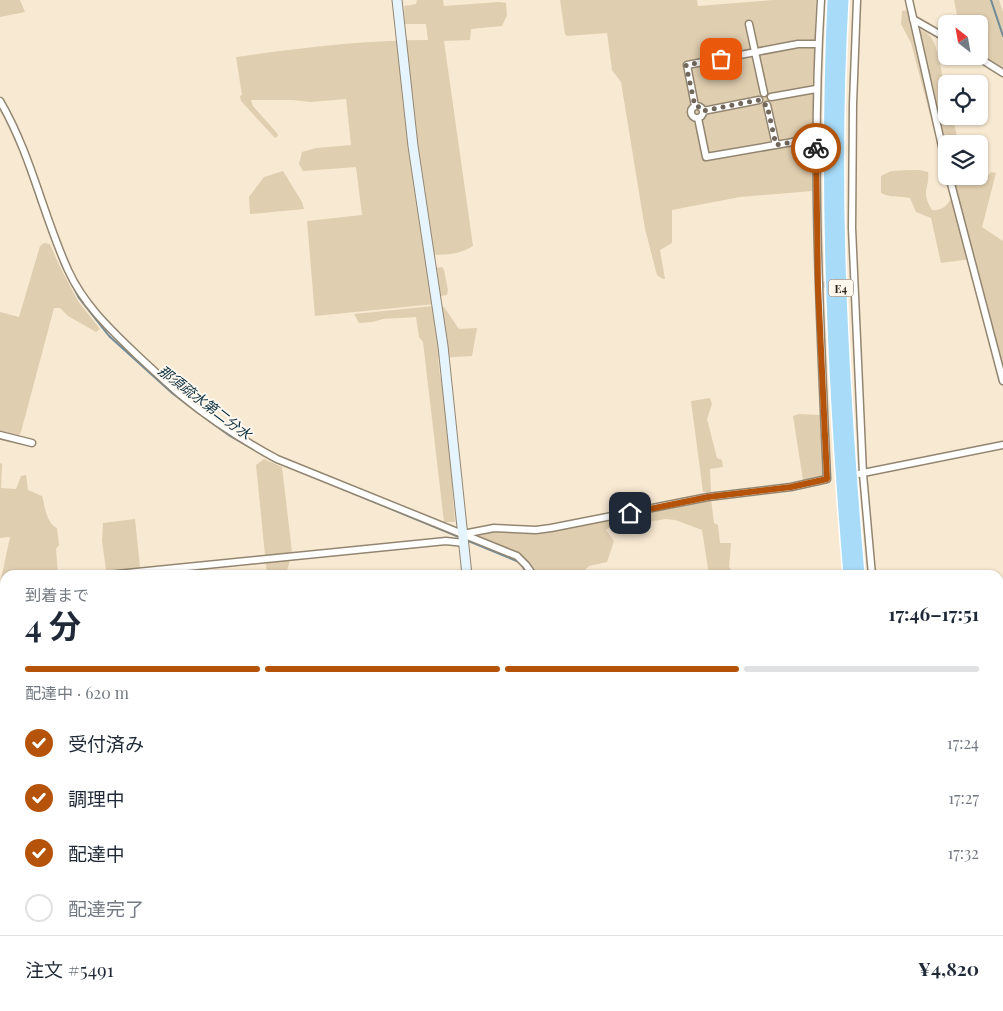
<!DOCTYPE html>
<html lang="ja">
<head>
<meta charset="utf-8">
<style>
  :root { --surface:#fff; --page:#f2f2f3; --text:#1f2937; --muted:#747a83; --line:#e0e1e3; --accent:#b45309 }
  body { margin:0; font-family:"Playfair Display","Noto Sans JP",serif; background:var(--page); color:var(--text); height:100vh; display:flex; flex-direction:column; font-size:19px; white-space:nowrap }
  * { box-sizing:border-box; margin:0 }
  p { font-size:16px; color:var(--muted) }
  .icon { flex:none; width:28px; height:28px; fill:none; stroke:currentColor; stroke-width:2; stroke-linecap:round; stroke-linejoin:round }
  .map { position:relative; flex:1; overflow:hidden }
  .panel { position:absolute; left:0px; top:570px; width:1004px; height:441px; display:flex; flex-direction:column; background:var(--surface); border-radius:15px 15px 0 0; box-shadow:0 1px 4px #0004 }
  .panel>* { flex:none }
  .needle { width:32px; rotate:329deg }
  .buttons { position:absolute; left:938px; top:15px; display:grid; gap:10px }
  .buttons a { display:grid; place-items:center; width:50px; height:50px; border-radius:8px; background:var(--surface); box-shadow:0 1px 4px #0004; font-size:25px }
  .pin { position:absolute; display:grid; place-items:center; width:42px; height:42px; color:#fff; margin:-21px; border-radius:10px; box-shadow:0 2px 8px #0006 }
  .courier { position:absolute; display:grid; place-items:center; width:50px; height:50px; margin:-25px; border:4px solid #b45309; border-radius:50%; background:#fff; color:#222; box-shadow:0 1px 6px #0007 }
  .head em { font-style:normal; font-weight:700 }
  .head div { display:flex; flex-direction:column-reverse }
  .head { display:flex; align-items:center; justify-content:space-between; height:85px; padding:0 25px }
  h1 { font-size:32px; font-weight:700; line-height:38px }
  .bar { display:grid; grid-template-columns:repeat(4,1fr); gap:8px 5px; align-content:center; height:60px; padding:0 25px }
  .bar i { height:6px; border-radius:4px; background:var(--line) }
  .bar .on { background:var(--accent) }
  .bar p { grid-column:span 4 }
  .line { display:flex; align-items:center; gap:12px; padding:0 25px; border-top:1px solid var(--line) }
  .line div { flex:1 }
  ol { padding:0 25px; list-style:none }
  li { display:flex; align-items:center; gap:15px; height:55px }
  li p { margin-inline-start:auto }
  li .icon { padding:5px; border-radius:50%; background:var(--accent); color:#fff; stroke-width:4 }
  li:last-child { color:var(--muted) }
  li i { width:28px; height:28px; border:2px solid var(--line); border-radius:50% }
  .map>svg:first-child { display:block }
  .green { fill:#e0ceb0 }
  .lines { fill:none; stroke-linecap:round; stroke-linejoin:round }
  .stream { stroke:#708c9a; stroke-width:2 }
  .street-tunnel { stroke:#cec1ad; stroke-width:6; stroke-dasharray:6 3; stroke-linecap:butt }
  .street-casing { stroke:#938671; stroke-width:9 }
  .secondary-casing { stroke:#938671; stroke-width:11 }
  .highway-casing { stroke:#fff; stroke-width:14 }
  .street { stroke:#fff; stroke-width:6 }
  .secondary { stroke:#e5f4fd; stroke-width:9 }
  .highway { stroke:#a8dbf8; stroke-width:11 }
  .done { stroke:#70675a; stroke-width:5; stroke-dasharray:0 9 }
  .route { stroke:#b45309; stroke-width:6 }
  .labels { text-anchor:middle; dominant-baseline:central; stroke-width:4; stroke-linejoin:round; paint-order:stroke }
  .shield { fill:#fef8ef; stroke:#686259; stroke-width:1 }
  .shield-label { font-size:11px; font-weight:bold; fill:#272119 }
  .water-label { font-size:14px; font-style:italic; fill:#0a2f40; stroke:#fef8ef }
</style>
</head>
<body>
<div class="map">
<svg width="1003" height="1011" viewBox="0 0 1003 1011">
  <rect width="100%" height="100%" fill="#f8e9d2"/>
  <path class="green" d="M0 0H20L25 12 0 17Z
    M417 0H443L444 6 499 2 506 3 507 15 502 26 471 29 470 40 444 41 473 246C460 254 445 256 429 254L435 304 315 316 307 221 362 215 356 167 303 171 299 164 302 152 316 148 351 145 346 99 311 102 292 100H251L253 106 277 133 278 136 275 138 241 101 240 96 242 95 236 57C300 48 363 40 428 40L426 24H405L404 6 416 4Z
    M560 0H697L698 6 773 0H816L812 191 740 197 672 210V243L660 250 665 279 661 278 657 275 645 229 621 82 612 70 607 33 567 36 565 34Z
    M954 0H999L1003 12V69L979 54V24H946V27L945 20 957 15Z
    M908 10 910 14 913 26C918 29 926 31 930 36 941 49 946 98 946 116H952L959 144H946V155L939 149 911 43 901 24 902 11Z
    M908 170H920L928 172C930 189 920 191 932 210 949 212 957 191 954 176H967L968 180 990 174 991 172 996 173 982 227 1003 241V380L971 259 941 263 931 218 916 212 910 198C900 196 890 198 881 193V176L891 171Z
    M283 171 302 202 304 209 250 214 249 197 264 177Z
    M44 243 50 244 59 265 78 301 100 329 96 332 68 316 60 308H54L21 432 19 435 0 431V312L19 317 40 246Z
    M442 267 444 270 448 290 447 295 440 296 437 268Z
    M433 306 444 307 459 329 477 328 472 356 438 358 440 376 445 392 455 522H444L423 342 419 337 416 317 383 319 372 322 359 323 354 314Z
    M710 398 712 404 707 419 717 458 722 460 723 467 710 469 711 492H703L691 401Z
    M799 414 821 415 824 477 803 480 793 416Z
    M264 459 282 467 292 552 286 575H267L256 465Z
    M0 463 2 464 1 488 16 489 21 476 26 475 28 490 42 496C45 506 46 523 57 528L59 545 56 549 58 575H5V583L1 579 10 537 0 538Z
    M711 499 714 523 718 525 720 543H731L729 567 735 575H709L702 530 675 520 666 519 647 522 631 521V515Z
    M621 516 623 519 620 525 611 526 606 530 614 541 607 562 589 566 580 575H536L525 558 475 536 474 534 480 531 516 530Z
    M135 519 140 567 139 569 109 572 106 570 102 541 103 523Z
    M0 652 5 708V801L0 793Z
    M0 936 5 1006 6 1011H0Z
    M312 1006H348L354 1011H313Z
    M458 1006H507V1011H459Z"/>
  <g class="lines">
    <path class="stream" d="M991 0 1003 36
      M25 162 39 203
      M52 238 62 265 79 298 109 336 172 393 197 412 230 436 272 460 459 537
      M466 540 519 562
      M522 565 527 575
      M999 921 1003 920"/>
    <path class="street-tunnel" d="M822 285 849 282"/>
    <g class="street-casing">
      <path id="street" d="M857 0 853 104 852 228 863 474 872 575
        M909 0 946 164
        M913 19 946 38
        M749 24 764 93
        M976 56 1003 73
        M771 97 816 89
        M0 101C31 154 43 215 68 270 84 305 110 329 137 355 152 369 167 383 182 396 211 420 244 441 277 459L517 556 526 565 533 575
        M767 105 776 145
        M691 112a6 6 0 1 1 12 0a6 6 0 1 1-12 0Z
        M695 106 687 65 798 44H818
        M703 111 759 100
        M698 118 706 157 816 138
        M949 176 1003 381
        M0 435 32 443
        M858 474 1003 445
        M463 534 494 528 536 530 551 528 708 497 791 487 827 479C820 319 811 160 821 0
        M107 575 446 541 464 543
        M0 589 5 588
        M0 796 5 804
        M999 917H1003
        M35 1006V1011
        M777 1006 778 1011"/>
    </g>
    <g class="secondary-casing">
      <path id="secondary" d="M397 0 413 146 443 346 467 575
        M509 1006V1011"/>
    </g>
    <g class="highway-casing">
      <path id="highway" d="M833 0C824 193 833 383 849 575
        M843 0C832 192 843 384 859 575
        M898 1006 899 1011
        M908 1006 909 1011"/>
    </g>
    <use href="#street" class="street"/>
    <use href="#secondary" class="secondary"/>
    <use href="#highway" class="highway"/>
  </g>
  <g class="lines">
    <path class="done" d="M721 59 686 65 695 106 700 107 703 111 759 100 762 104 767 105 776 145 816 138V148"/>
    <path class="route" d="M630 513 708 497 791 487 827 479 818 286 816 148"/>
  </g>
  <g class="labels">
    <rect class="shield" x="828.5" y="279.5" width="25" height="17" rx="4"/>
    <g class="shield-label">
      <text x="841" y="288">E4</text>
    </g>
    <g class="water-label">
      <text transform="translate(205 402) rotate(37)">那須疏水第二分水</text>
    </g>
  </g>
</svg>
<div class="buttons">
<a><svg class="needle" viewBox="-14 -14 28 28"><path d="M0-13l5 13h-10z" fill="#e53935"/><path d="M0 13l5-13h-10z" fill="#747a83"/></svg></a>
<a><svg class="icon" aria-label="locate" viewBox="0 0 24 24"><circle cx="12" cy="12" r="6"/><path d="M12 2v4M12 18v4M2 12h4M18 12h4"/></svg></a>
<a><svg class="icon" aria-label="layers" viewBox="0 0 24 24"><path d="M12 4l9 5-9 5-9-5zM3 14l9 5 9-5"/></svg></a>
</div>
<div class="pin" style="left:721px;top:59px;background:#ea580c"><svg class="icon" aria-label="bag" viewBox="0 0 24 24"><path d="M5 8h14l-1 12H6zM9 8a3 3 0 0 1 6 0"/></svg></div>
<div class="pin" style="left:630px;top:513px;background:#1f2937"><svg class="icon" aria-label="home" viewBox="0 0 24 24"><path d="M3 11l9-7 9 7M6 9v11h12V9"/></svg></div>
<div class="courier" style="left:816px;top:148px"><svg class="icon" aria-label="bike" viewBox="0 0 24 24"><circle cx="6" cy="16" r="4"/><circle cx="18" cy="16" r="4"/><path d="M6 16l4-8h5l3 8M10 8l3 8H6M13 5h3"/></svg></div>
<section class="panel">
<div class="head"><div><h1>4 分</h1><p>到着まで</p></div><em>17:46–17:51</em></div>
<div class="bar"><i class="on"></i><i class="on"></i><i class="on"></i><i></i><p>配達中 · 620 m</p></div>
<ol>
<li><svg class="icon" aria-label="check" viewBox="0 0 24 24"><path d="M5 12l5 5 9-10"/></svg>受付済み<p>17:24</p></li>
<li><svg class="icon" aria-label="check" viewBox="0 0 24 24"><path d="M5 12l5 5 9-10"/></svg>調理中<p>17:27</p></li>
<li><svg class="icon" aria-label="check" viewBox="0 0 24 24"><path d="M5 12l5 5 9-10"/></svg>配達中<p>17:32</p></li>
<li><i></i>配達完了</li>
</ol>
<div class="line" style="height:65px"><div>注文 #5491</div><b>¥4,820</b></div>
</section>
</div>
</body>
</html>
